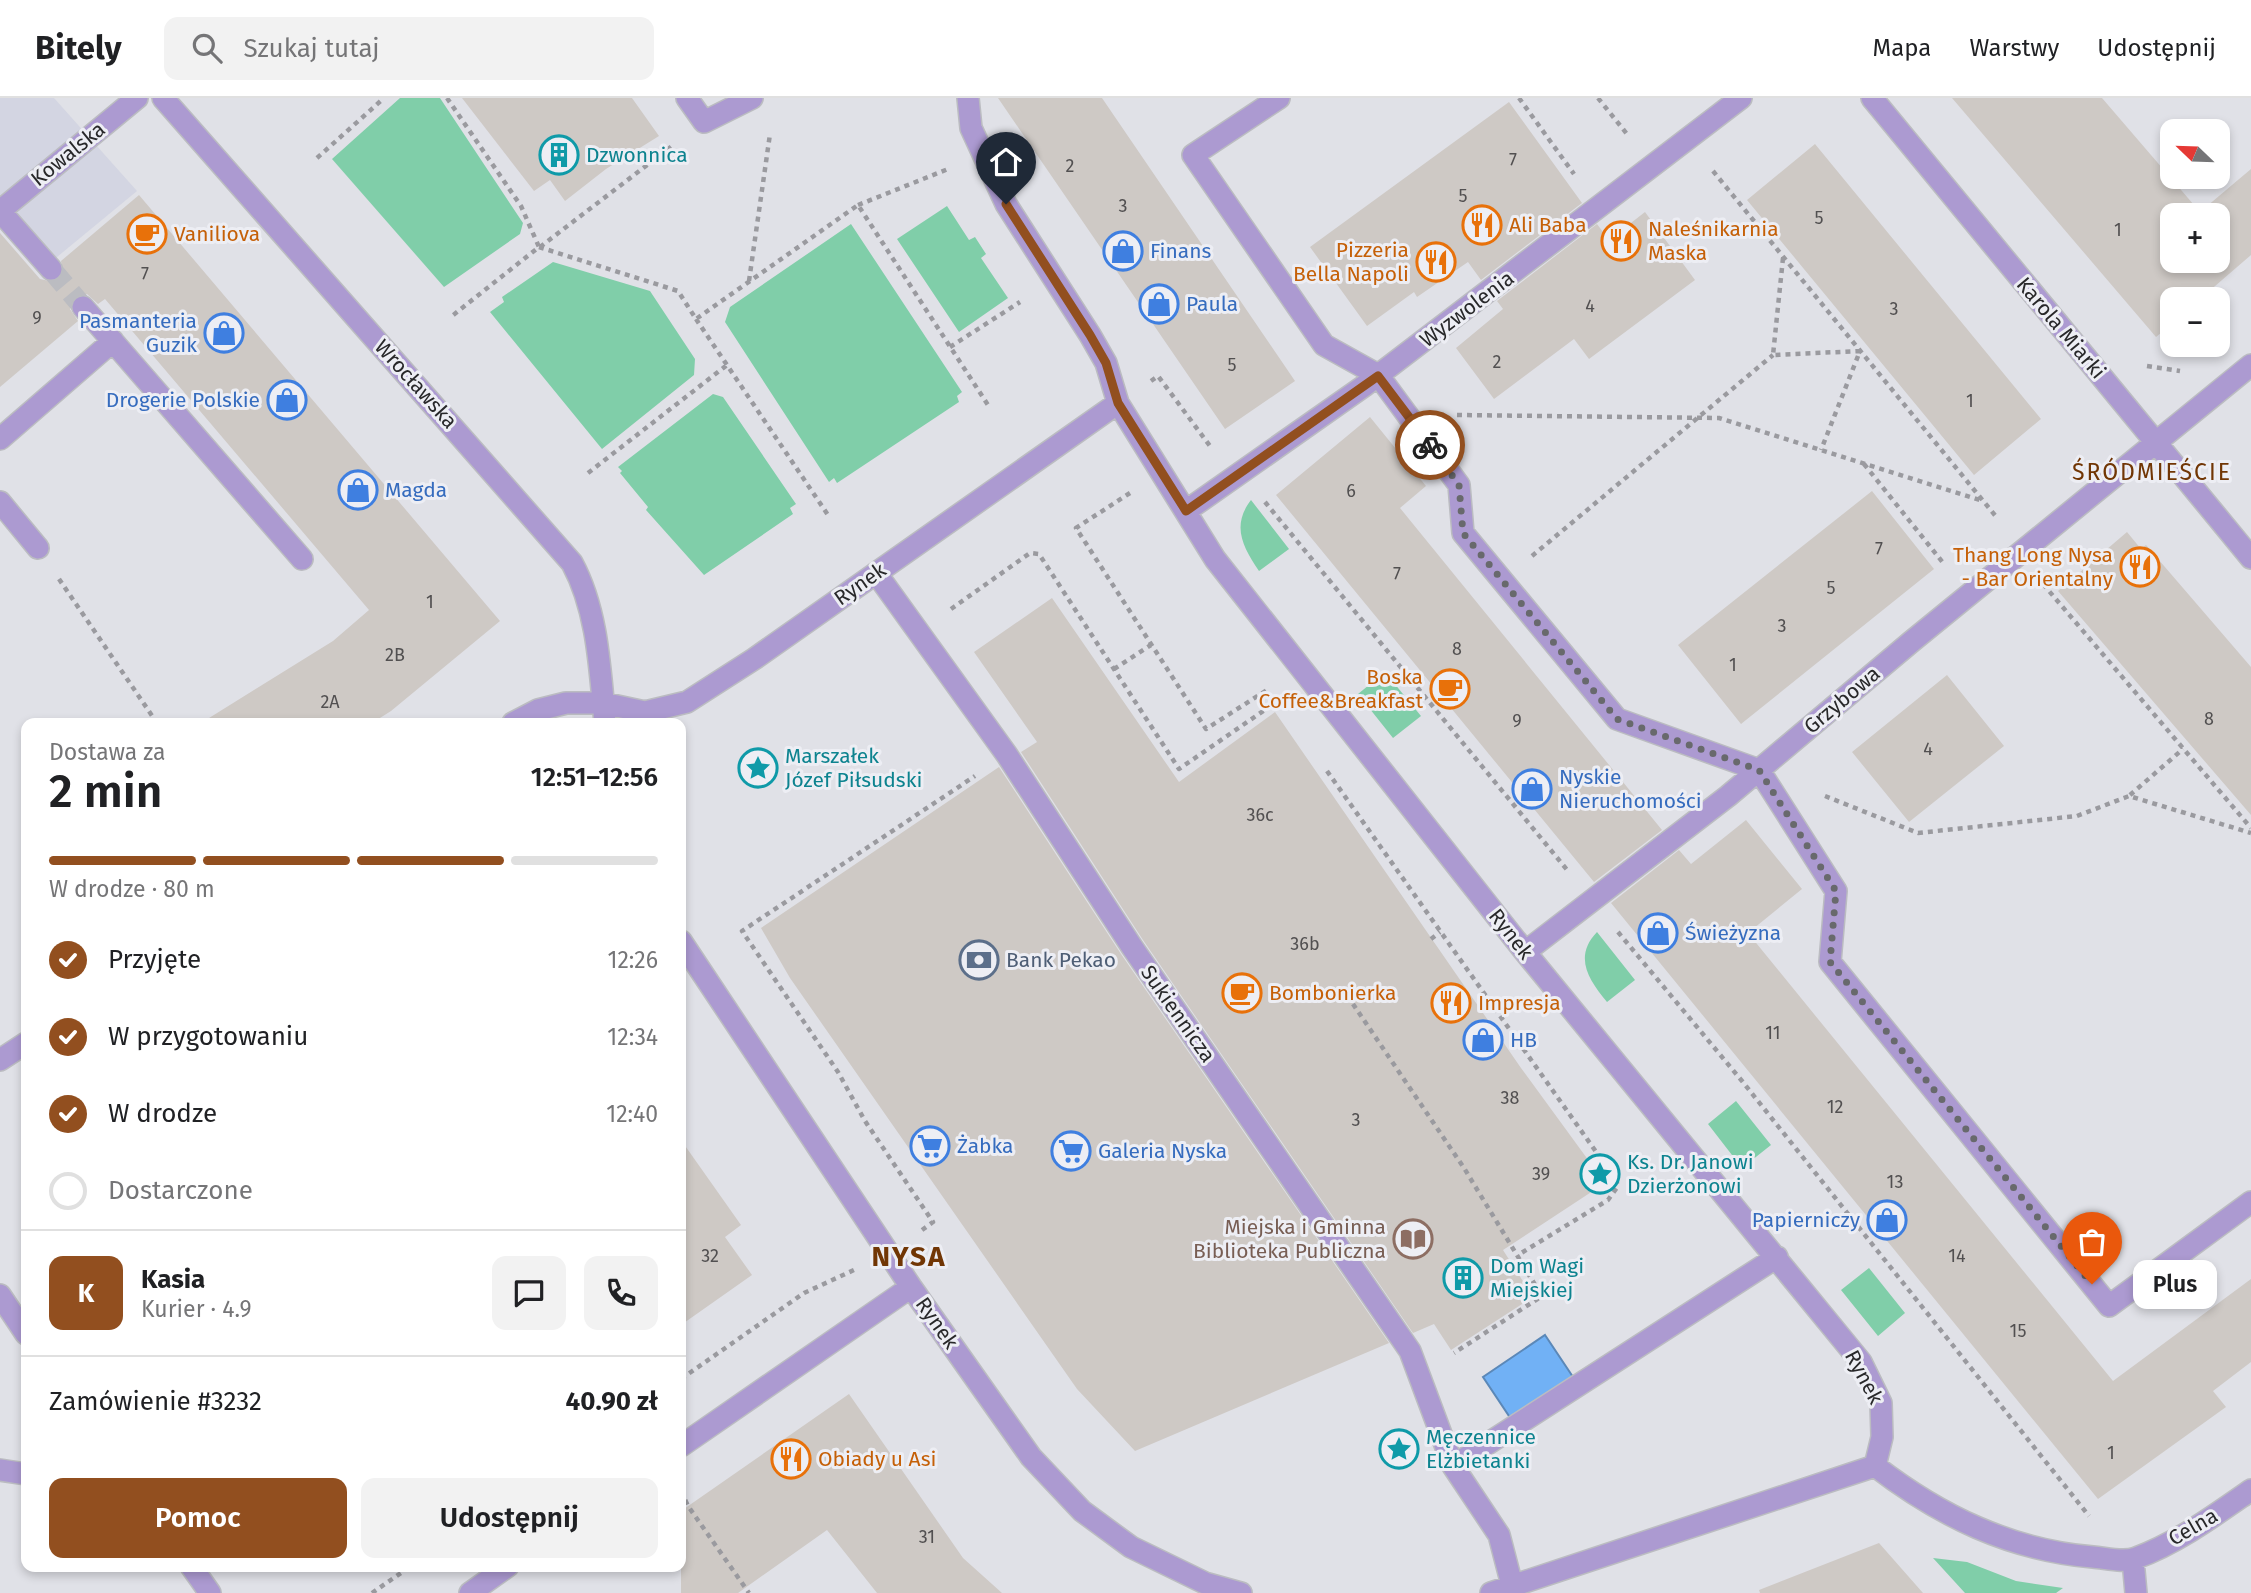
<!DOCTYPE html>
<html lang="pl">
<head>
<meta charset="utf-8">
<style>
  :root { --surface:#fff; --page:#f2f2f2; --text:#202124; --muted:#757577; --line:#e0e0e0; --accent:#924f1f }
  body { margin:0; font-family:"Fira Sans",sans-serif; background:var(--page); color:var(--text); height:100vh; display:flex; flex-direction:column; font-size:26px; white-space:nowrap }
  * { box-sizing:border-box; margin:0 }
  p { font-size:23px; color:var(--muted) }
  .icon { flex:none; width:38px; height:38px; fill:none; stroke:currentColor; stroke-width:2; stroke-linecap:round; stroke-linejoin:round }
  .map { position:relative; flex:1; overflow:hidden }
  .drawer { position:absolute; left:21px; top:620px; width:665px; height:854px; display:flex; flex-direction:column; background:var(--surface); border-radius:14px; box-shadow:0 4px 10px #0003 }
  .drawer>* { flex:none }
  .needle { width:46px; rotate:293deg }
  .tools { position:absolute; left:2160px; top:21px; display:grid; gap:14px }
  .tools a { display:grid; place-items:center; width:70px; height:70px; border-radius:14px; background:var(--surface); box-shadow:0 4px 10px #0003; font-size:35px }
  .pin { position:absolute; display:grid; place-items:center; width:60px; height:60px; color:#fff; margin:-72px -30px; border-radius:50% 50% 50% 0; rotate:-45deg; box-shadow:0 0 7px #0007 }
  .pin .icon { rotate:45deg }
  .courier { position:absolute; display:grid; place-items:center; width:70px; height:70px; margin:-35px; border:5px solid #924f1f; border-radius:50%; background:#fff; color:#222; box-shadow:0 2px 9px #0007 }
  .bubble { position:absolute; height:49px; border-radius:14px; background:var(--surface); box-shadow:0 4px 10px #0003; font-size:23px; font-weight:600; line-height:49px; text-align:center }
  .overview em { font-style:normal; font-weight:600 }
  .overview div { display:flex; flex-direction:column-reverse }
  .overview { display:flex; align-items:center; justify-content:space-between; height:119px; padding:0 28px }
  h1 { font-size:46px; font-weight:600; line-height:52px }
  .bar { display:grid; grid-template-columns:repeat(4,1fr); gap:10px 7px; align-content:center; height:84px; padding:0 28px }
  .bar i { height:9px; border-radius:5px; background:var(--line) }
  .bar .selected { background:var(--accent) }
  .bar p { grid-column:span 4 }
  .line { display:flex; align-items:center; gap:18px; padding:0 28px; border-top:2px solid var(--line) }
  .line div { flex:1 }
  .round { display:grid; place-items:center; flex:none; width:74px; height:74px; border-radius:14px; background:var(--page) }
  ol { padding:0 28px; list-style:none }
  li { display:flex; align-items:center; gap:21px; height:77px }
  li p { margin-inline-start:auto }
  li .icon { padding:7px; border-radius:50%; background:var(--accent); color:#fff; stroke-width:4 }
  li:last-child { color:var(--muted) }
  li i { width:38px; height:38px; border:4px solid var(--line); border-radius:50% }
  .primary-button { display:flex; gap:14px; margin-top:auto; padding:14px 28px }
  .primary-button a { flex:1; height:80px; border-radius:14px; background:var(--accent); color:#fff; font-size:28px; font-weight:600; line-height:80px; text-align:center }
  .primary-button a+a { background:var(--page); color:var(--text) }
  header { display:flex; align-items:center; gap:42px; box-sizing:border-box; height:98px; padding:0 35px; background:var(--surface); border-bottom:2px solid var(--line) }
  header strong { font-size:33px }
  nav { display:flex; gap:38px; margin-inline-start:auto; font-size:24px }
  .search { width:490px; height:63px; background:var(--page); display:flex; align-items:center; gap:18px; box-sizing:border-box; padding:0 24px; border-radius:14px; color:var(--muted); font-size:26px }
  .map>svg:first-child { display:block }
  .built { fill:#d3d5e2 }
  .green { fill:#80cea9 }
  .water { fill:#71b1f5; stroke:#5b88b8; stroke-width:2 }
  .building { fill:#cec9c5; fill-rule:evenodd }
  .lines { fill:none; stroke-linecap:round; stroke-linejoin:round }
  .minor-tunnel { stroke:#bbbcc1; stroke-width:21; stroke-dasharray:21 10; stroke-linecap:butt }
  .minor-casing { stroke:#bbbcc1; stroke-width:24 }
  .path { stroke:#9a9a9f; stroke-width:4.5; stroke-dasharray:5 5; stroke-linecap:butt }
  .minor { stroke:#ac9ad1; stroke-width:21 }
  .done { stroke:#68696c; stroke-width:7; stroke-dasharray:0 12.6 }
  .route { stroke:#924f1f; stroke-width:9 }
  .labels { text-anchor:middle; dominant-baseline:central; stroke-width:6; stroke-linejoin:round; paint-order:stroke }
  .number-label { font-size:18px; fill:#525051 }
  .street-label { font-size:21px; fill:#28282a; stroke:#edeef4 }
  .culture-label { font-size:21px; fill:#0d838f; stroke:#edeef4; text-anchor:start }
  .food-label { font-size:21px; fill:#c56008; stroke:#edeef4; text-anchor:start }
  .shop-label { font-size:21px; fill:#366cbe; stroke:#edeef4; text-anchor:start }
  .service-label { font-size:21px; fill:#4e5e75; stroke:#edeef4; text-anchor:start }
  .education-label { font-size:21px; fill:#785e54; stroke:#edeef4; text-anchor:end }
  .neighbourhood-label { font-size:23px; letter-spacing:2px; fill:#713605; stroke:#edeef4 }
  .district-label { font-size:28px; font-weight:bold; letter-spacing:2px; fill:#713605; stroke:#edeef4 }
</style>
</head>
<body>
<header>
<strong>Bitely</strong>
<div class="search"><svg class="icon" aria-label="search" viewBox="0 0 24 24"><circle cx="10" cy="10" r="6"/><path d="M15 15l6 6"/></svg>Szukaj tutaj</div>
<nav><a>Mapa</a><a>Warstwy</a><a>Udostępnij</a></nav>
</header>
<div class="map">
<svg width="2251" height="1495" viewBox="0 0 2251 1495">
  <rect width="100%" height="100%" fill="#e0e1e7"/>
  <path class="built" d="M0 0H54L137 93 40 173 0 130Z"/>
  <path class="green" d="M400 0H440L523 125 520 136 444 189 332 61Z
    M947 108 969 142 975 139 986 156 981 160 1008 200 959 234 897 141Z
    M851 126 962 294 957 298 959 304 837 385 834 380 829 384 725 224 730 209Z
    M553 164 650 193 695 261 694 277 602 351 490 214 504 204 502 199Z
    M713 296 723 299 796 406 790 410 793 416 704 477 646 412 648 409 620 375 622 373 618 369Z
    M1251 402 1289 451 1259 473C1243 449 1231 428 1251 402Z
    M1385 574 1421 618 1393 640 1358 596Z
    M1597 834 1635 882 1607 904C1589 882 1573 859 1597 834Z
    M1736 1003 1771 1047 1742 1070 1708 1026Z
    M1869 1170 1905 1215 1878 1238 1841 1192Z
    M1933 1460 1967 1464 2016 1483 2063 1490 2056 1495H1965Z"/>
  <path class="water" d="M1545 1237 1583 1294 1521 1336 1483 1279Z"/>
  <path class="building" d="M462 0H632L659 38 606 71 565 103 550 82 534 93Z
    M998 0H1102L1295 283 1225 331Z
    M1952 0H2102L2200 114 2251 71V157L2200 201H2172V226L2156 239ZM2172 117H2217V163H2172Z
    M1509 4 1582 105 1481 182 1468 164 1417 199 1414 194 1367 228 1310 149Z
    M1815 46 2041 321 1974 377 1747 102Z
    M139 97 500 523 391 613 372 625H201L333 543 369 512 105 201 98 206 87 196 75 199 70 211 78 223 0 289V135L40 181 54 184 63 176 61 163Z
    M1645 114 1695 182 1589 261 1574 241 1494 301 1456 250 1503 211 1497 203 1597 126 1609 142Z
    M1370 319 1426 388 1400 410 1662 732 1594 784 1276 397Z
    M1872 393 1934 471 1741 626 1678 547Z
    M2127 434 2141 451 2146 447 2251 569V717L2058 493Z
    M1052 500 1179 684 1275 614 1521 970 1605 1085 1503 1152 1533 1199 1451 1252 1434 1226 1413 1235 1143 842 1021 654 1037 644 974 554Z
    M1947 577 2004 648 1909 724 1852 654Z
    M999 669 1121 856 1389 1245 1135 1353 1077 1291 790 880 761 830Z
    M1746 722 1802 791 1748 835 2113 1283 2251 1181V1264L2213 1293 2226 1309 2098 1401 1611 805 1679 752 1691 766Z
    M681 1042 741 1127 725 1139 752 1177 681 1227Z
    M849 1296 963 1460 1002 1495H877L827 1432 738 1495H681V1413Z
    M1879 1445 1923 1495H1760L1759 1492Z"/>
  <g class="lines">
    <path class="minor-tunnel" d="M51 171 83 209"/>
    <g class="minor-casing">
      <path id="minor" d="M163 0 572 465C598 513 600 572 605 625
        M687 0 704 24 752 0
        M968 0 971 30 1006 106 1090 237 1106 265 1118 305 1215 461 1525 854 1861 1264 1881 1305 1882 1339 1875 1368
        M1279 0 1193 57 1324 247 1378 277 1459 387 1463 435 1617 621 1759 672 1836 793 1830 864 2109 1208 2251 1104
        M1872 0 2251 460
        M0 113 137 0
        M0 113 51 171
        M83 209 302 461
        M0 341 113 243
        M0 404 38 450
        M1186 413 1364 288 1741 0
        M876 475 1007 657 1132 849 1410 1253 1453 1368 1777 1159
        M513 625 538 612 566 605H603L645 614 687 604 754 561 1118 305
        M681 843 911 1189 1031 1359 1082 1413 1131 1449 1205 1485 1241 1495
        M1525 854 1728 698 1911 544 2251 267
        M0 962 26 945
        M0 1197 26 1236
        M681 1348 911 1189
        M1453 1368 1499 1437 1512 1487
        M1875 1368C1940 1418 2010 1452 2093 1459 2106 1460 2124 1465 2136 1460 2177 1445 2215 1417 2251 1392
        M0 1372 26 1376
        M2133 1462 2136 1495
        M191 1468 210 1495
        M470 1495 508 1468
        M1491 1495 1875 1368"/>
    </g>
    <path class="path" d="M447 0 521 108 539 149 452 218
      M1519 0 1574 76
      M1598 0 1627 36
      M317 60 384 0
      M1713 73 1998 421
      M858 107 948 71
      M539 149 678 193 696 221 858 107 988 307
      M540 149 672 48
      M1783 160 1773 257 1860 253 1821 352
      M749 183 770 36
      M696 221 828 417
      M950 249 1020 204
      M2147 268 2180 273
      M1151 283 1158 278 1210 348
      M1457 317 1719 320 1983 403
      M1864 366 1944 466
      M588 375 727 267
      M1130 395 1076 430 1206 631 1267 592
      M1265 404 1568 773
      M1532 458 1773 257
      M59 481 157 625
      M2043 486 2251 730
      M951 511 1030 455 1039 456 1179 671 1269 609 1278 607
      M1114 571 1151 547
      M1327 673 1616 1082 1618 1088 1608 1102 1518 1157
      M2130 697 2183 651
      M1825 698 1918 735 2077 718 2129 698 2251 735
      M1618 834 1742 983 2089 1418
      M1431 841 1440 834
      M1353 906 1464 1070 1540 1195 1539 1200 1454 1255
      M922 1132 933 1124 865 1023 838 974 742 833 975 678
      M681 1281 804 1195 854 1172
      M681 1393 688 1408 749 1495
      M372 1495 411 1468"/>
    <use href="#minor" class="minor"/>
  </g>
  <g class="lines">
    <path class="done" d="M1430 347 1459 387 1463 435 1617 621 1759 672 1836 793 1830 864 2092 1186"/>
    <path class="route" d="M1006 106 1090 237 1106 265 1118 305 1186 413 1378 278 1430 347"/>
  </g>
  <defs>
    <g id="building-ring" transform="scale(2.0125)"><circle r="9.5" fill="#edeef4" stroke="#0f9aa8" stroke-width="1.5"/><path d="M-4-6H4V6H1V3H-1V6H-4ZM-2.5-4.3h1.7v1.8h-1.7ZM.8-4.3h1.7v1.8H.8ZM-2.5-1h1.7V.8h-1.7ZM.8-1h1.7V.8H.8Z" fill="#0f9aa8"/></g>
    <g id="restaurant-ring" transform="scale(2.0125)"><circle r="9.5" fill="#edeef4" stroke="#e8710a" stroke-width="1.5"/><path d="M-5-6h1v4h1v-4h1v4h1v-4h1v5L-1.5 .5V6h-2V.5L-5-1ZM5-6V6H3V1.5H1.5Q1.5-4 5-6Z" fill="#e8710a"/></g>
    <g id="cafe-ring" transform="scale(2.0125)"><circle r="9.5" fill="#edeef4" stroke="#e8710a" stroke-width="1.5"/><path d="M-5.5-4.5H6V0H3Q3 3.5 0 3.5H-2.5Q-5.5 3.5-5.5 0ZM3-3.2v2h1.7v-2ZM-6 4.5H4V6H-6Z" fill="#e8710a"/></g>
    <g id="shop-ring" transform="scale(2.0125)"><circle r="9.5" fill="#edeef4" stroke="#3f7fe0" stroke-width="1.5"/><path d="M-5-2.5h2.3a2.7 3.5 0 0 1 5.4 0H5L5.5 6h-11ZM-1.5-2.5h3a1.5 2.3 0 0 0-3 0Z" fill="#3f7fe0"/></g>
    <g id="sight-ring" transform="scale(2.0125)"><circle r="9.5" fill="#edeef4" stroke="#0f9aa8" stroke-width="1.5"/><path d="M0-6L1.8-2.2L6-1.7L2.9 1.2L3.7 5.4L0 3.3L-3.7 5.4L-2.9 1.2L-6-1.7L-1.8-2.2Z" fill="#0f9aa8"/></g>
    <g id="bank-ring" transform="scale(2.0125)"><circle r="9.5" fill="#edeef4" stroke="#5c6f8a" stroke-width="1.5"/><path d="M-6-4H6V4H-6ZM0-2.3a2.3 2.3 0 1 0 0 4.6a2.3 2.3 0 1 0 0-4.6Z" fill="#5c6f8a"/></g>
    <g id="supermarket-ring" transform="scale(2.0125)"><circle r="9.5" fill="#edeef4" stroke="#3f7fe0" stroke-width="1.5"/><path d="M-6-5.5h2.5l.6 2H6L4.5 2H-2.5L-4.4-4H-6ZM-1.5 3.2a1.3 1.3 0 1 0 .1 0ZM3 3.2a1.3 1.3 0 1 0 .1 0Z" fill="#3f7fe0"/></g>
    <g id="library-ring" transform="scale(2.0125)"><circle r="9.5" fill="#edeef4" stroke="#8d6e63" stroke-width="1.5"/><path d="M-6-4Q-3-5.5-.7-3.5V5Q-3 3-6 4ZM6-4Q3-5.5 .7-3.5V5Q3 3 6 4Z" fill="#8d6e63"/></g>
  </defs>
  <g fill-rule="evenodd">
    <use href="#building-ring" x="559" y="57"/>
    <use href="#restaurant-ring" x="1482" y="127"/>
    <use href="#cafe-ring" x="147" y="136"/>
    <use href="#restaurant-ring" x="1621" y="143"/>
    <use href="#shop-ring" x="1123" y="153"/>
    <use href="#restaurant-ring" x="1436" y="164"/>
    <use href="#shop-ring" x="1159" y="206"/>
    <use href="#shop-ring" x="224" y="235"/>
    <use href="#shop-ring" x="287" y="302"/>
    <use href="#shop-ring" x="358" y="392"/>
    <use href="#restaurant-ring" x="2140" y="469"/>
    <use href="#cafe-ring" x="1450" y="591"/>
    <use href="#sight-ring" x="758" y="670"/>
    <use href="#shop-ring" x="1532" y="691"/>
    <use href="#shop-ring" x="1658" y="835"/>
    <use href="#bank-ring" x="979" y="862"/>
    <use href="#cafe-ring" x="1242" y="895"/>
    <use href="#restaurant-ring" x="1451" y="905"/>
    <use href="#shop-ring" x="1483" y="942"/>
    <use href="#supermarket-ring" x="930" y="1048"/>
    <use href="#supermarket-ring" x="1071" y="1053"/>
    <use href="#sight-ring" x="1600" y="1076"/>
    <use href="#shop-ring" x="1887" y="1122"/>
    <use href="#library-ring" x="1413" y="1141"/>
    <use href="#building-ring" x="1463" y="1180"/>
    <use href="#sight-ring" x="1399" y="1351"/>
    <use href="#restaurant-ring" x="791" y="1361"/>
  </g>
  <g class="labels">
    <g class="number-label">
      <text x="1513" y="62">7</text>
      <text x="1070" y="68">2</text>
      <text x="1463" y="98">5</text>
      <text x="1123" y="108">3</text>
      <text x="1819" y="120">5</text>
      <text x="2118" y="132">1</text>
      <text x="145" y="176">7</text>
      <text x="1590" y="208">4</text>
      <text x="1894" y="211">3</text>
      <text x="37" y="220">9</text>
      <text x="1497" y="264">2</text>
      <text x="1232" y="267">5</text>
      <text x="1970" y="303">1</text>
      <text x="1351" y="393">6</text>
      <text x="1879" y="451">7</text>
      <text x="1397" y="476">7</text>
      <text x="1831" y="490">5</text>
      <text x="430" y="504">1</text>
      <text x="1782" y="528">3</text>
      <text x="1457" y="551">8</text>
      <text x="395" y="557">2B</text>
      <text x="1733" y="567">1</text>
      <text x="330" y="604">2A</text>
      <text x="2209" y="621">8</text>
      <text x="1517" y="623">9</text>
      <text x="1928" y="651">4</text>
      <text x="1260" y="717">36c</text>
      <text x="1305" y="846">36b</text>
      <text x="1773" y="935">11</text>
      <text x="1510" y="1000">38</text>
      <text x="1835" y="1009">12</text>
      <text x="1356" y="1022">3</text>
      <text x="1541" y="1076">39</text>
      <text x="1895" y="1084">13</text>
      <text x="710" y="1158">32</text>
      <text x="1957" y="1158">14</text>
      <text x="2018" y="1233">15</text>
      <text x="2111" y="1355">1</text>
      <text x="927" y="1439">31</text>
    </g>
    <g class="street-label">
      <text transform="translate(68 56) rotate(-39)">Kowalska</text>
      <text transform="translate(1467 211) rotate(-37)">Wyzwolenia</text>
      <text transform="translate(2061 230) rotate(50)">Karola Miarki</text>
      <text transform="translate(416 286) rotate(48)">Wrocławska</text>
      <text transform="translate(860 486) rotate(-35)">Rynek</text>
      <text transform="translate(1842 602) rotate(-40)">Grzybowa</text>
      <text transform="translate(1511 836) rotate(52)">Rynek</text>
      <text transform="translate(1178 916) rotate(55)">Sukiennicza</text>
      <text transform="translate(937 1225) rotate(55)">Rynek</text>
      <text transform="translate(1864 1279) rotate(62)">Rynek</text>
      <text transform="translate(2193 1429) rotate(-30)">Celna</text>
    </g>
    <g class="culture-label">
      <text x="586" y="57">Dzwonnica</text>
      <text x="785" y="658">Marszałek<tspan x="785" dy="24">Józef Piłsudski</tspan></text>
      <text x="1627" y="1064">Ks. Dr. Janowi<tspan x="1627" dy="24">Dzierżonowi</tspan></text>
      <text x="1490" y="1168">Dom Wagi<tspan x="1490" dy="24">Miejskiej</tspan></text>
      <text x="1426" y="1339">Męczennice<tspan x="1426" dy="24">Elżbietanki</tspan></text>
    </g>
    <g class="food-label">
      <text x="1509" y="127">Ali Baba</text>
      <text x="1648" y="131">Naleśnikarnia<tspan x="1648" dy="24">Maska</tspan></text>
      <text x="174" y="136">Vaniliova</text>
      <text x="1409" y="152" text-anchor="end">Pizzeria<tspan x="1409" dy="24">Bella Napoli</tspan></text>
      <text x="2113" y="457" text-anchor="end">Thang Long Nysa<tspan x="2113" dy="24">- Bar Orientalny</tspan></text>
      <text x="1423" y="579" text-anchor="end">Boska<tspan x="1423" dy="24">Coffee&amp;Breakfast</tspan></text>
      <text x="1269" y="895">Bombonierka</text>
      <text x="1478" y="905">Impresja</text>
      <text x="818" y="1361">Obiady u Asi</text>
    </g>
    <g class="shop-label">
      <text x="1150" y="153">Finans</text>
      <text x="1186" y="206">Paula</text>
      <text x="197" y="223" text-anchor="end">Pasmanteria<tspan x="197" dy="24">Guzik</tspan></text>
      <text x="260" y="302" text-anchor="end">Drogerie Polskie</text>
      <text x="385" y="392">Magda</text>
      <text x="1559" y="679">Nyskie<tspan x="1559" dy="24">Nieruchomości</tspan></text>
      <text x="1685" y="835">Świeżyzna</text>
      <text x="1510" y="942">HB</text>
      <text x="957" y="1048">Żabka</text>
      <text x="1098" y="1053">Galeria Nyska</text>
      <text x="1860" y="1122" text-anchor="end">Papierniczy</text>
    </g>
    <g class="service-label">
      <text x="1006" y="862">Bank Pekao</text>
    </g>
    <g class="education-label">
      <text x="1386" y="1129">Miejska i Gminna<tspan x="1386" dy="24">Biblioteka Publiczna</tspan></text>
    </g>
    <g class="neighbourhood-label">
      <text x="2152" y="374">ŚRÓDMIEŚCIE</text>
    </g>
    <g class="district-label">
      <text x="909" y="1158">NYSA</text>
    </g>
  </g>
</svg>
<div class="tools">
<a><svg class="needle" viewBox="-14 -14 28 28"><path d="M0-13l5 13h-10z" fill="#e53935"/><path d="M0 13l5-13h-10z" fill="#757577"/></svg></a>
<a>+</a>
<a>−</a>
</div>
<div class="pin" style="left:2092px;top:1186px;background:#ea580c"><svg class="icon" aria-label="bag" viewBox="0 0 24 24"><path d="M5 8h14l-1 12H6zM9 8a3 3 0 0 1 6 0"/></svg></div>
<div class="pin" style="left:1006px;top:106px;background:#1f2937"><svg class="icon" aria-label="home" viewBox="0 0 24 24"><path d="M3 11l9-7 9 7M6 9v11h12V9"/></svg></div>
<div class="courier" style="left:1430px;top:347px"><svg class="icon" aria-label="bike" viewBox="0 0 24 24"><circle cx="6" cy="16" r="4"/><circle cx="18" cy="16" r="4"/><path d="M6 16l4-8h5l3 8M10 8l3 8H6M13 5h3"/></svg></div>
<div class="bubble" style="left:2133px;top:1162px;width:84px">Plus</div>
<section class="drawer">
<div class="overview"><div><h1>2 min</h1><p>Dostawa za</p></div><em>12:51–12:56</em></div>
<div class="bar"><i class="selected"></i><i class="selected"></i><i class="selected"></i><i></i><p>W drodze · 80 m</p></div>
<ol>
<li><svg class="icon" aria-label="check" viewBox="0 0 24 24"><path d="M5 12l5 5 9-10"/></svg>Przyjęte<p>12:26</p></li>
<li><svg class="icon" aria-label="check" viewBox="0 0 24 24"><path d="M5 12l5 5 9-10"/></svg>W przygotowaniu<p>12:34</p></li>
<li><svg class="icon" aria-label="check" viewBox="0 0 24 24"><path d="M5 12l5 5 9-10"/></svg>W drodze<p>12:40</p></li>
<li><i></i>Dostarczone</li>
</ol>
<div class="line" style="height:126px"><b class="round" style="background:var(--accent);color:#fff">K</b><div><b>Kasia</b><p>Kurier · 4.9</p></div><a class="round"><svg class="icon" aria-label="chat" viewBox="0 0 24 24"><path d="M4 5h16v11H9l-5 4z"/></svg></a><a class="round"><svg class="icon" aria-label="phone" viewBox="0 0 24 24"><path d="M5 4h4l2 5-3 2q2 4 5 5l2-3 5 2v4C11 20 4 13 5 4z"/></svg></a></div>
<div class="line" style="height:91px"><div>Zamówienie #3232</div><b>40.90 zł</b></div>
<div class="primary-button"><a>Pomoc</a><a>Udostępnij</a></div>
</section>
</div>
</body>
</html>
